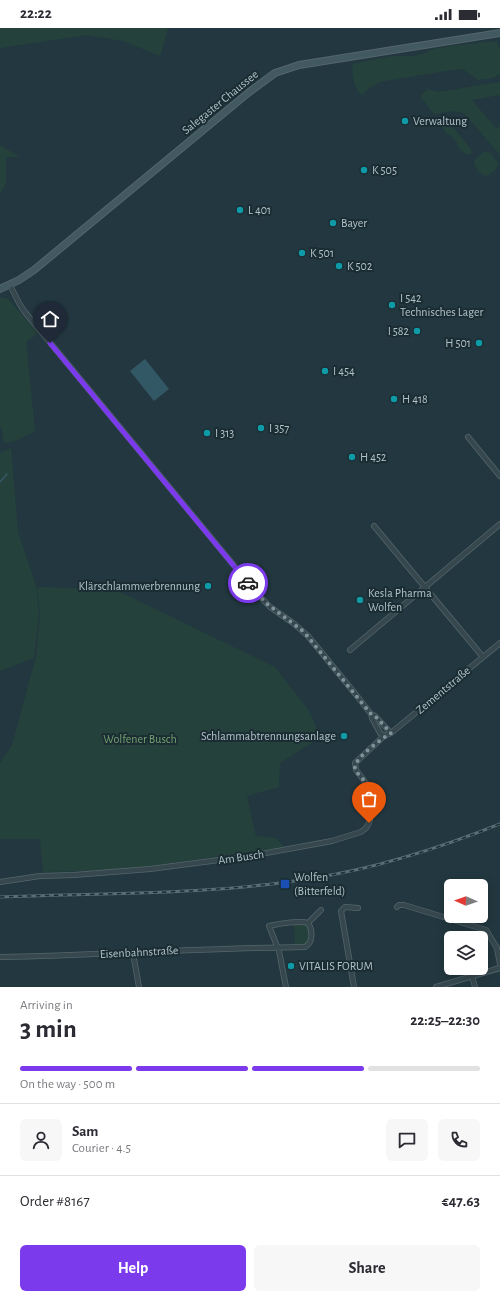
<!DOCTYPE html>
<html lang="en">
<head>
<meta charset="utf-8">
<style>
  :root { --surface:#fff; --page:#f7f7f7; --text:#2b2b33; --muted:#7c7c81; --line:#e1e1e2; --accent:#7c3aed }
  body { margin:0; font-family:"Alegreya Sans",sans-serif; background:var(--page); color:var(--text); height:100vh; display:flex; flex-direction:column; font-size:15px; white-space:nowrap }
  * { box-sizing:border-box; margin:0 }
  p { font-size:13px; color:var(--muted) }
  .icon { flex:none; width:22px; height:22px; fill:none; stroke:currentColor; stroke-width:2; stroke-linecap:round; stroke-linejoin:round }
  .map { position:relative; height:959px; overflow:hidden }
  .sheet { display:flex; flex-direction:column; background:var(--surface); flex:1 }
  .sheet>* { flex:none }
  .needle { width:26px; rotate:272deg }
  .buttons { position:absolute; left:444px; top:851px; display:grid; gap:8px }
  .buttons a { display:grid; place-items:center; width:44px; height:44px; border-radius:6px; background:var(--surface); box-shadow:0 2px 10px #0003; font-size:20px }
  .pin { position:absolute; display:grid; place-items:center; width:34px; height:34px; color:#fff; margin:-41px -17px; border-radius:50% 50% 50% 0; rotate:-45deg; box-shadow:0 0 4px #0007 }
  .pin .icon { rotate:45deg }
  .courier { position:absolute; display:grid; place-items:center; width:40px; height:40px; margin:-20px; border:3px solid #7c3aed; border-radius:50%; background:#fff; color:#222; box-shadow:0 1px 5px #0007 }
  .headline em { font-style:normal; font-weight:600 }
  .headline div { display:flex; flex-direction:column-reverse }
  .headline { display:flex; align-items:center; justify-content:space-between; height:68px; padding:0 20px }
  h1 { font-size:26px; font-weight:600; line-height:30px }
  .bar { display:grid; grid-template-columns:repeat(4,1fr); gap:6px 4px; align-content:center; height:48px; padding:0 20px }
  .bar i { height:5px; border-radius:3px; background:var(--line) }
  .bar .selected { background:var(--accent) }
  .bar p { grid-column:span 4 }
  .line { display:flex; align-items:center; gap:10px; padding:0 20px; border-top:1px solid var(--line) }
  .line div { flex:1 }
  .round { display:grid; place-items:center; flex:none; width:42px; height:42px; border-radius:6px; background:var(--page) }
  .primary-button { display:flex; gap:8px; margin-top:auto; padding:8px 20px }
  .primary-button a { flex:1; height:46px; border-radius:6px; background:var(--accent); color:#fff; font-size:16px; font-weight:600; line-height:46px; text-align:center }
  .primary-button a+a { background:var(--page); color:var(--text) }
  .status { display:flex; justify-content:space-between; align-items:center; height:28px; padding:0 20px; background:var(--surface); direction:ltr }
  .status svg { height:11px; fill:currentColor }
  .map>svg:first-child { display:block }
  .green { fill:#25413b }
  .water { fill:#325865 }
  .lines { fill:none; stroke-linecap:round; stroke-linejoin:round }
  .stream { stroke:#325865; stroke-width:1.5 }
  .street-casing { stroke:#54666c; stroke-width:6 }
  .secondary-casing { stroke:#54666c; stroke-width:8 }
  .street { stroke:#36484e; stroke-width:4.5 }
  .secondary { stroke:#435962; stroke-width:6 }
  .rail-casing { stroke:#576e76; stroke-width:3 }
  .rail { stroke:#1b2d33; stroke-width:1.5; stroke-dasharray:4.5; stroke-linecap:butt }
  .done { stroke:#7f9299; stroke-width:4; stroke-dasharray:0 7.2 }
  .route { stroke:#7c3aed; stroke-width:5 }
  .culture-dot { fill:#0f9aa8; stroke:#1b2d33; stroke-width:1.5 }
  .transit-dot { fill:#1a4fb4; stroke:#1b2d33; stroke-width:1.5 }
  .labels { text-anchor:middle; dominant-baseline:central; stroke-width:4; stroke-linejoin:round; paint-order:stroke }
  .street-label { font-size:12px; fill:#b1c3ca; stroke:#1b2d33 }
  .poi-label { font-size:12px; fill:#b1c3ca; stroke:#1b2d33; text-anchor:start }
  .park-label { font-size:12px; fill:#73a16f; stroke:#1b2d33 }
</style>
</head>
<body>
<div class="status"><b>22:22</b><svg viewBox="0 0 49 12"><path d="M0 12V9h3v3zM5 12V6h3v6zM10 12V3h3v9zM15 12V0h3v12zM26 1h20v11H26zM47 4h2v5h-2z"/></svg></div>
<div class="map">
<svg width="500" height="959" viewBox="0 0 500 959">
  <rect width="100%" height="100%" fill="#22373f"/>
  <path class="green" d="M0 0H168L160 28 123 13 87 7 0 20Z
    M496 13 500 21V46L493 50 478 52 464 42 458 41 379 54 371 60 370 59 363 66H360C354 59 351 44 353 36L356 35 393 28H414L425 25 433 21 451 18Z
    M500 54V67L472 72 496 100H498L500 95V127L464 85 453 83 434 86 420 68 428 61 438 64Z
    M445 91 447 92 471 121 472 124 470 126H465L457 118 458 116 450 106 448 107 441 98V92Z
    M0 117 20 129H6V155L0 166Z
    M484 123 491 125 498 135C498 141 491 147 485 148L479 144 474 136 475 132Z
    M0 269 7 270 38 305 26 314 35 403C25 408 15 415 4 415L2 402 0 398Z
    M11 420 18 504 36 558 39 587 34 630 0 643V425Z
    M41 559 116 562 275 639 309 683 321 709 280 735 279 759 247 768 256 808 275 810 285 819 123 842 43 844 40 811H0V735L12 717 36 629 40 587 37 560Z
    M305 896 308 899V913L306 916 295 917 294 897Z"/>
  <path class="water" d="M145 331 169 361 154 373 130 343Z"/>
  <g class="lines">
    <path class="stream" d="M0 454 7 446"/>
    <g class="street-casing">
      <path id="street" d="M10 257 19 275 24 283 255 563 270 579 293 595 308 608 357 668 371 686 372 690 380 705 384 708
        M468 409 500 448
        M374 498 483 629
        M350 622 500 496
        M371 686 375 688 391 705
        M0 854 40 848 74 847 150 841 250 828 332 813 361 804 366 800 369 795 374 778V772L372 763 356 742 355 735 384 708 391 705 500 615
        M397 879 399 877H404L486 902 497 920 500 936
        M133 925 139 959
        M0 929C102 927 203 920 305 919 313 915 313 902 308 895
        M472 948 475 959
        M286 959 279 923 269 898C277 896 300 892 308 895L321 882
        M354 959 341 883 345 879 358 880
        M436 959 500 940"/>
    </g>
    <g class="secondary-casing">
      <path id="secondary" d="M0 261 19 252 34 242 248 65 275 45 299 37 500 5"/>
    </g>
    <use href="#street" class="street"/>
    <use href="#secondary" class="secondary"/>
    <g class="rail-casing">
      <path id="rail" d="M0 869C104 865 211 867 314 850 378 840 440 820 500 796"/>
    </g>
    <use href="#rail" class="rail"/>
  </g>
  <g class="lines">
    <path class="done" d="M248 555 266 575 304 604 371 686 375 688 391 705C384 709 353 731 355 740 356 744 359 747 362 750 377 768 377 773 369 795"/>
    <path class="route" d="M50 315 248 555"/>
  </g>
  <g class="culture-dot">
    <circle cx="405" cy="93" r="4"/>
    <circle cx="364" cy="142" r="4"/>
    <circle cx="240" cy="182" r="4"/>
    <circle cx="333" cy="195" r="4"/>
    <circle cx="302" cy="225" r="4"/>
    <circle cx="339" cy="238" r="4"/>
    <circle cx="392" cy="277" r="4"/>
    <circle cx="417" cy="303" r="4"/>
    <circle cx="479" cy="315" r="4"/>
    <circle cx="325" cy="343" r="4"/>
    <circle cx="394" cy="371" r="4"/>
    <circle cx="261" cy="400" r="4"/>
    <circle cx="207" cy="405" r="4"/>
    <circle cx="352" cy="429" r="4"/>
    <circle cx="208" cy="558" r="4"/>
    <circle cx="360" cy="572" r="4"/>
    <circle cx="344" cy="708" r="4"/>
    <circle cx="291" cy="938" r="4"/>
  </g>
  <rect class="transit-dot" x="280" y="851" width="10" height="10" rx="2"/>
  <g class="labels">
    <g class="street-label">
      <text transform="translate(220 74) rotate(-39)">Salegaster Chaussee</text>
      <text transform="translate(443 662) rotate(-40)">Zementstraße</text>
      <text transform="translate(241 829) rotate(-8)">Am Busch</text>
      <text transform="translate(139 924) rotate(-3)">Eisenbahnstraße</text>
    </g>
    <g class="poi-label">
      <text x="413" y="93">Verwaltung</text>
      <text x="372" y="142">K 505</text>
      <text x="248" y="182">L 401</text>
      <text x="341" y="195">Bayer</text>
      <text x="310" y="225">K 501</text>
      <text x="347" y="238">K 502</text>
      <text x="400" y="270">I 542<tspan x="400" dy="14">Technisches Lager</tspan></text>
      <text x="409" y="303" text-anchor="end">I 582</text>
      <text x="471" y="315" text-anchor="end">H 501</text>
      <text x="333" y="343">I 454</text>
      <text x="402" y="371">H 418</text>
      <text x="269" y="400">I 357</text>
      <text x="215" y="405">I 313</text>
      <text x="360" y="429">H 452</text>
      <text x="200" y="558" text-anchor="end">Klärschlammverbrennung</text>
      <text x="368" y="565">Kesla Pharma<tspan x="368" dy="14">Wolfen</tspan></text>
      <text x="336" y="708" text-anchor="end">Schlammabtrennungsanlage</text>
      <text x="294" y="849">Wolfen<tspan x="294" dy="14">(Bitterfeld)</tspan></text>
      <text x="299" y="938">VITALIS FORUM</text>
    </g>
    <g class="park-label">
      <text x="140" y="711">Wolfener Busch</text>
    </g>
  </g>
</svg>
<div class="buttons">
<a><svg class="needle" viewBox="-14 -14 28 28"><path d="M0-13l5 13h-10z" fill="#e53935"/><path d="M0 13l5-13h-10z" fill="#7c7c81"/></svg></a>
<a><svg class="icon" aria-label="layers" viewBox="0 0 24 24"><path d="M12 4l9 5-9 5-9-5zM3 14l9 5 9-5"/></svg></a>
</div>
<div class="pin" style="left:369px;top:795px;background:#ea580c"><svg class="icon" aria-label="bag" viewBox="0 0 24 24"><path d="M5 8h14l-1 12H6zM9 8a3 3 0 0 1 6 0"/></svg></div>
<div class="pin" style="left:50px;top:315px;background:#1f2937"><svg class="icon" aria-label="home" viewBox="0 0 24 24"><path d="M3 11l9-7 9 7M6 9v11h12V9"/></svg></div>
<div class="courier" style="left:248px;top:555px"><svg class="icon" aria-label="car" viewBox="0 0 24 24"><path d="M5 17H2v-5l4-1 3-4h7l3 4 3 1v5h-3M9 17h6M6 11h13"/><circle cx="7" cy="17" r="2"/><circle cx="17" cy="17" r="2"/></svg></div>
</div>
<section class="sheet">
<div class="headline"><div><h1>3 min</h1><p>Arriving in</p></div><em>22:25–22:30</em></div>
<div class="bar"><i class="selected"></i><i class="selected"></i><i class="selected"></i><i></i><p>On the way · 500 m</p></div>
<div class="line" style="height:72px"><a class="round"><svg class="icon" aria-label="person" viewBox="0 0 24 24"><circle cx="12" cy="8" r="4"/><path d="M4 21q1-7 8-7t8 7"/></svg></a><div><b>Sam</b><p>Courier · 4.5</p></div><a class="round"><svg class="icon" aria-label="chat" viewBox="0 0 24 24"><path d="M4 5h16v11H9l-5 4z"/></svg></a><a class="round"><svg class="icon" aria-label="phone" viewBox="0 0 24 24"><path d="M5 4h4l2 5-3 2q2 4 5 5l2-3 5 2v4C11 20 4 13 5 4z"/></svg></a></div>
<div class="line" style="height:52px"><div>Order #8167</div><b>€47.63</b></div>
<div class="primary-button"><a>Help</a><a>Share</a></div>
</section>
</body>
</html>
